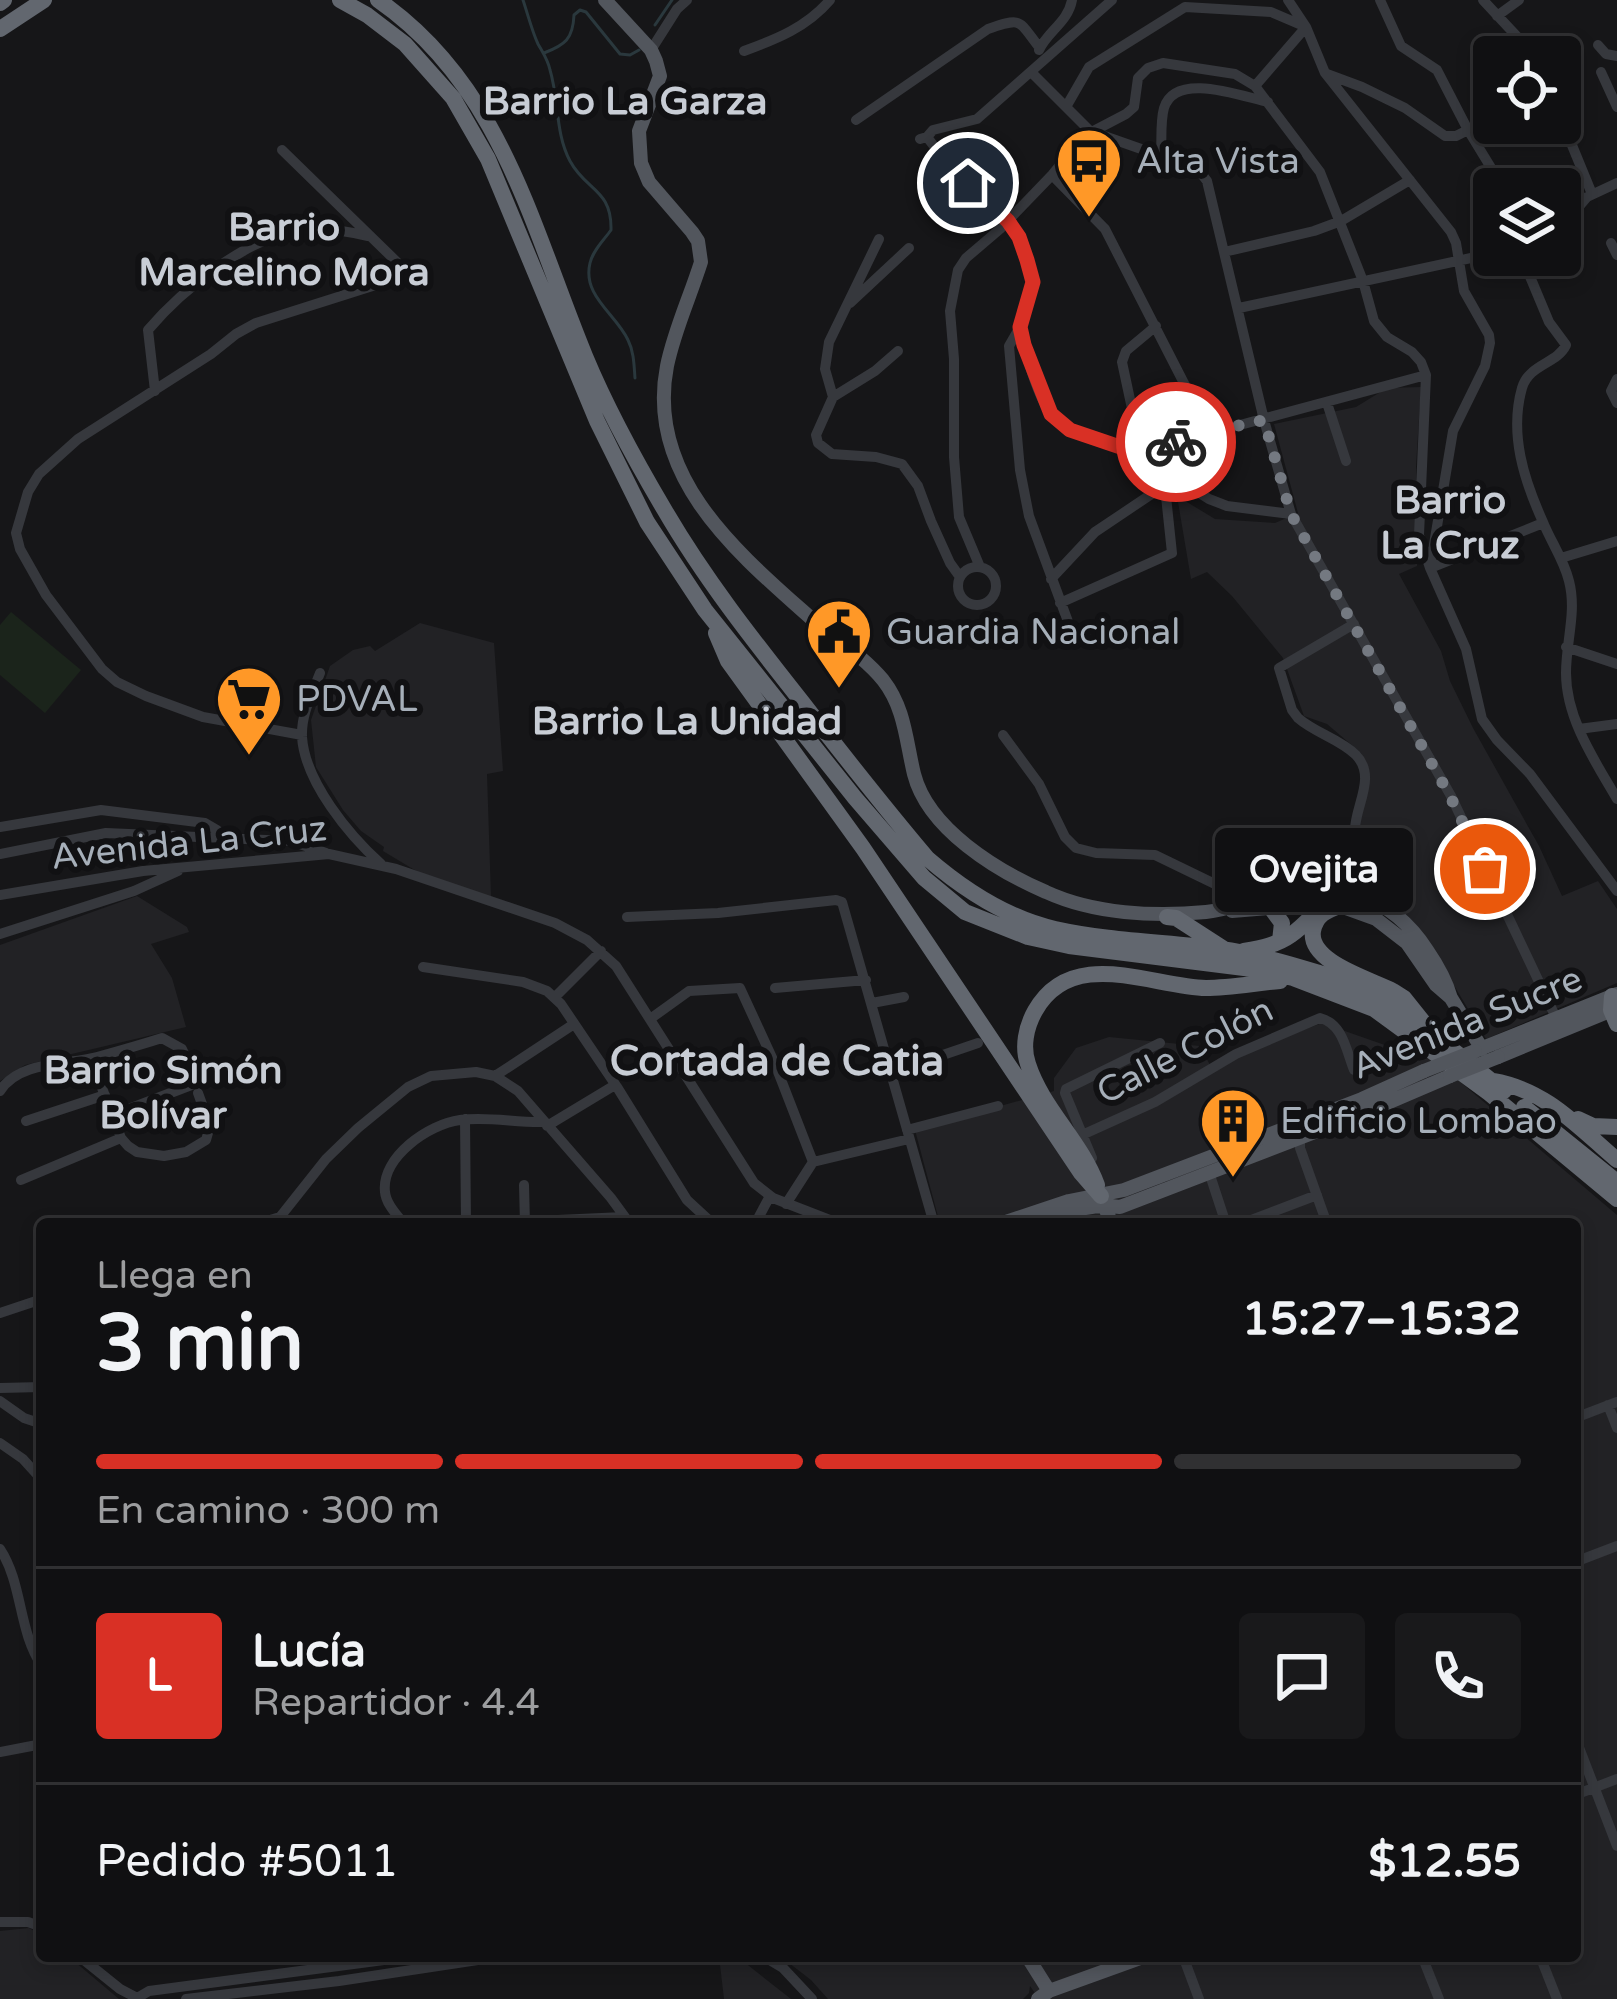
<!DOCTYPE html>
<html lang="es">
<head>
<meta charset="utf-8">
<style>
  :root { --surface:#101012; --page:#19191b; --text:#f1f3f6; --muted:#9c9d9f; --line:#303032; --accent:#d93025 }
  body { margin:0; font-family:"Varela Round",sans-serif; background:var(--page); color:var(--text); height:100vh; display:flex; flex-direction:column; font-size:45px; white-space:nowrap }
  * { box-sizing:border-box; margin:0 }
  p { font-size:39px; color:var(--muted) }
  .icon { flex:none; width:66px; height:66px; fill:none; stroke:currentColor; stroke-width:2; stroke-linecap:round; stroke-linejoin:round }
  .map { position:relative; flex:1; overflow:hidden }
  .drawer { position:absolute; left:36px; top:1218px; width:1545px; height:744px; display:flex; flex-direction:column; background:var(--surface); border-radius:12px; box-shadow:0 6px 18px #0003,0 0 0 3px var(--line) }
  .drawer>* { flex:none }
  .buttons { position:absolute; left:1473px; top:36px; display:grid; gap:24px }
  .buttons a { display:grid; place-items:center; width:108px; height:108px; border-radius:12px; background:var(--surface); box-shadow:0 6px 18px #0003,0 0 0 3px var(--line); font-size:60px }
  .pin { position:absolute; display:grid; place-items:center; width:102px; height:102px; color:#fff; margin:-51px; border:6px solid #fff; border-radius:50%; box-shadow:0 3px 12px #0007 }
  .courier { position:absolute; display:grid; place-items:center; width:120px; height:120px; margin:-60px; border:9px solid #d93025; border-radius:50%; background:#fff; color:#222; box-shadow:0 3px 15px #0007 }
  .bubble { position:absolute; height:84px; border-radius:12px; background:var(--surface); box-shadow:0 6px 18px #0003,0 0 0 3px var(--line); font-size:39px; font-weight:800; line-height:84px; text-align:center }
  .headline em { font-style:normal; font-weight:800 }
  .headline div { display:flex; flex-direction:column-reverse }
  .headline { display:flex; align-items:center; justify-content:space-between; height:204px; padding:0 60px }
  h1 { font-size:78px; font-weight:800; line-height:90px }
  .bar { display:grid; grid-template-columns:repeat(4,1fr); gap:18px 12px; align-content:center; height:144px; padding:0 60px }
  .bar i { height:15px; border-radius:9px; background:var(--line) }
  .bar .on { background:var(--accent) }
  .bar p { grid-column:span 4 }
  .line { display:flex; align-items:center; gap:30px; padding:0 60px; border-top:3px solid var(--line) }
  .line div { flex:1 }
  .round { display:grid; place-items:center; flex:none; width:126px; height:126px; border-radius:12px; background:var(--page) }
  .map>svg:first-child { display:block }
  .built { fill:#222225 }
  .green { fill:#1b241b }
  .lines { fill:none; stroke-linecap:round; stroke-linejoin:round }
  .stream { stroke:#2a383d; stroke-width:3 }
  .minor { stroke:#36383d; stroke-width:10 }
  .major { stroke:#52565d; stroke-width:14 }
  .highway { stroke:#62676f; stroke-width:16 }
  .major-bridge { stroke:#52565d; stroke-width:14 }
  .done { stroke:#747981; stroke-width:12; stroke-dasharray:0 21.6 }
  .route { stroke:#d93025; stroke-width:15 }
  .labels { text-anchor:middle; dominant-baseline:central; stroke-width:12; stroke-linejoin:round; paint-order:stroke }
  .poi-label { font-size:36px; fill:#a6afb9; stroke:#111113; text-anchor:start }
  .street-label { font-size:36px; fill:#a6afb9; stroke:#111113 }
  .neighbourhood-label { font-size:39px; font-weight:bold; fill:#c8cdd5; stroke:#111113 }
  .quarter-label { font-size:42px; font-weight:bold; fill:#c8cdd5; stroke:#111113 }
</style>
</head>
<body>
<div class="map">
<svg width="1617" height="1999" viewBox="0 0 1617 1999">
  <rect width="100%" height="100%" fill="#161618"/>
  <path class="built" d="M1421 387 1416 466 1417 566 1399 574 1441 651 1450 681 1473 728 1539 846 1562 896 1598 881 1617 909V983L1486 1039 1434 952 1385 893 1358 845 1367 766 1361 753 1327 724 1304 716 1283 658 1232 596 1207 572 1191 579 1177 496 1215 519 1275 523 1298 513 1274 424 1356 407 1387 388Z
    M420 623 494 643 503 771 487 774 491 897 418 872 383 851 384 847 361 831 343 810 316 767 311 720 330 666 353 650 370 646 375 651Z
    M137 896 187 927 189 932 151 944 172 978 186 1027 25 1065 0 1081V945Z
    M1322 1023 1399 1050 1419 1061 1431 1057 1617 1215V1999H1039L1030 1986 1029 1993 1023 1999H828L811 1980 780 1956H1575V1224H940L915 1130 1054 1091V1078L1076 1048 1109 1037 1200 1046 1210 1065Z
    M29 1928 42 1935V1956H68L119 1999H0V1931Z
    M719 1956 739 1958 791 1999H724Z"/>
  <path class="green" d="M11 612 81 670 45 713 0 675V625Z"/>
  <g class="lines">
    <path class="stream" d="M523 0C528 15 532 31 538 44 543 53 548 60 550 70 559 99 555 133 570 161 586 191 612 189 611 230 604 240 593 250 590 263 582 296 616 314 628 340 634 352 634 365 635 378
      M655 25 672 0
      M544 53C565 45 573 39 574 15L580 10 586 12 620 54 630 55 639 50"/>
    <path class="minor" d="M1483 0 1524 44 1532 57
      M1497 16 1519 0
      M1598 45 1606 54 1617 56
      M651 50 677 9 687 0
      M1039 50C1048 31 1068 22 1072 0
      M744 51C777 39 807 27 830 0
      M1031 72 1090 131 1198 169 1207 181 1264 420 1291 514 1451 796 1558 1022
      M1601 72 1617 107
      M1327 74 1362 87 1405 108 1445 136H1456L1468 130 1437 70 1401 46 1380 0
      M1255 86 1306 27 1288 0
      M1066 107 1089 67 1185 7 1271 12 1306 27 1325 73 1451 232 1456 243 1464 291 1489 335 1490 343 1485 366 1453 431 1430 568 1543 523
      M1560 116 1592 194
      M856 120 988 29C1023 17 1018 20 1039 47
      M1468 130 1504 189
      M927 137 933 130 977 119 1112 0
      M920 139 927 137 940 154 1008 221 1019 237 1027 259 1033 282 1020 327 1009 346 1020 470 1029 516 1070 627
      M282 150 400 265 401 272 382 283 256 323 236 334 211 354 78 439 39 474 28 492 16 533 20 549 46 595 102 669 117 682 146 696 203 717 302 735
      M1161 156C1162 141 1160 122 1164 108 1175 71 1241 96 1268 102
      M1052 175 1105 229 1209 432
      M1560 229 1587 197 1617 183
      M879 239 829 342 825 369 833 397 816 435 818 443 832 454 876 457 902 464 918 486 931 521 950 563 960 577
      M1611 243 1617 255
      M1224 252 1314 231 1341 221 1410 180
      M1492 254 1497 273
      M1521 255 1549 322 1566 345C1557 364 1529 364 1522 388 1509 434 1524 480 1543 522 1551 542 1564 560 1569 581 1577 612 1566 641 1566 673 1566 719 1595 761 1617 799
      M850 303 909 248
      M1239 308 1494 253
      M1156 326 1126 351 1122 362 1137 432 1147 449 1174 477 1209 499 1227 506 1291 514
      M1020 327C1025 352 1037 396 1052 416 1066 434 1117 449 1139 449 1152 449 1164 445 1177 442L1426 375
      M1617 379 1611 391 1617 403
      M155 391 148 330C182 290 248 236 302 230 324 227 346 231 367 236
      M833 397 875 371 898 351
      M1327 403 1346 461
      M1561 558 1617 541
      M980 567 959 517 954 457V359L950 311 958 270 966 258 1000 229 1052 175 1084 136 1126 114 1134 107 1138 78 1148 68 1163 63 1235 74 1255 86 1320 172 1363 281 1374 321 1387 337 1412 352 1421 362 1426 375 1419 535 1430 568 1466 649 1482 719 1497 740 1530 774 1617 891
      M958 586a19 19 0 1 1 38 0a19 19 0 1 1-38 0Z
      M1051 579 1095 532 1168 483
      M1060 603 1172 553 1165 487
      M1566 647 1617 664
      M320 673C312 694 301 714 302 737 305 782 349 835 381 864
      M1579 729 1617 724
      M1003 735 1039 784 1065 837 1076 848 1096 853 1155 855 1219 886 1308 884
      M0 827 101 810 205 823 217 830 221 837
      M0 854 106 833 291 841 326 853
      M1339 885H1357L1367 878C1364 862 1355 846 1355 830 1355 806 1377 777 1356 755 1340 739 1315 733 1298 718L1292 710 1279 668 1354 624
      M0 895 143 871 329 854 396 869 555 923 587 940 616 966 754 1183 773 1198 840 1224
      M627 917 718 913 836 900 842 902 934 1224
      M0 934 134 891 178 871
      M423 967 523 982 547 991 561 1004 617 1087 687 1200 713 1224
      M775 988 866 980
      M555 997 601 951
      M872 1003 904 997
      M650 1019 689 991 740 988 775 1064 813 1162
      M91 1059 121 1138 128 1146 137 1152 164 1156 186 1152 206 1140 210 1126 198 1093
      M890 1067 937 1057 978 1043
      M495 1076 574 1024
      M0 1091C19 1061 66 1065 97 1057 119 1051 140 1045 162 1038L182 1049 196 1079 194 1084 113 1115
      M465 1119 466 1224
      M26 1121 105 1095
      M547 1126 615 1085
      M907 1130 998 1106
      M1082 1135 1155 1102 1236 1054 1320 1018C1343 1024 1346 1050 1354 1070
      M1300 1136V1148L1327 1224
      M1092 1158 1065 1093 1066 1089 1160 1043
      M1209 1172 1226 1224
      M21 1180 121 1138
      M524 1185 525 1224
      M786 1204 813 1162 909 1139
      M117 1224H132
      M257 1224 280 1217 326 1159 358 1128 408 1087 431 1076 476 1072 495 1076 518 1091 611 1198 630 1224
      M404 1224C397 1215 386 1204 385 1192 381 1157 429 1124 460 1120 487 1116 517 1123 544 1122
      M467 1224 624 1217
      M755 1224 770 1196
      M1241 1224 1317 1195
      M0 1313 42 1299
      M0 1388 42 1387
      M0 1401 24 1418 42 1424
      M1608 1405 1617 1428
      M1575 1418 1617 1402
      M0 1443 23 1459 42 1480
      M0 1549C23 1584 18 1631 42 1666
      M1575 1562 1617 1546
      M1575 1737 1617 1846
      M0 1752 42 1744
      M1575 1795 1617 1779
      M0 1922H28L42 1927
      M79 1956 120 1989 139 1999
      M763 1956 783 1968 812 1999
      M1183 1956 1199 1999
      M1422 1956 1439 1999
      M1540 1956 1557 1999
      M137 1998 149 1991 414 1956
      M186 1999 339 1981 504 1956"/>
    <path class="major" d="M605 0 651 50 656 61 660 76 639 131 641 163 649 182 692 232 698 241 701 262C690 297 674 331 667 366 645 478 740 555 814 621 837 640 864 657 883 680 905 708 906 741 914 774 928 829 997 871 1046 892 1094 914 1154 917 1206 912 1231 910 1252 898 1276 894 1341 882 1390 894 1427 950 1438 966 1446 980 1451 998
      M1232 911 1308 905 1340 906 1376 919 1407 943 1436 985 1451 998 1482 1049
      M1475 1051 1617 994
      M1498 1057 1617 1008
      M1102 1201 1112 1224
      M1000 1224 1069 1201 1124 1190 1362 1099 1424 1071
      M1032 1224C1061 1215 1089 1202 1120 1207L1359 1115 1450 1076
      M1027 1956 1049 1991
      M1038 1999 1049 1991 1146 1956"/>
    <path class="highway" d="M340 0 367 15 405 44 453 98 488 159 597 421 647 522 705 610 855 798 924 878 965 912 1028 937 1069 946 1260 970 1293 978 1374 1009 1489 1093 1617 1199
      M378 0C501 85 531 225 585 356 607 409 635 460 664 509 704 578 753 640 802 702 843 755 884 807 927 858 964 890 1007 918 1055 929 1109 941 1165 942 1220 949 1253 953 1287 963 1319 973 1390 996 1447 1045 1504 1091
      M0 3 4 0
      M0 29 44 0
      M716 633 728 661 863 848 1081 1173 1101 1196
      M1340 906C1327 910 1316 915 1313 931 1308 962 1370 979 1393 991L1404 998 1424 1023
      M1271 908 1282 923 1280 941
      M1167 917 1176 918 1224 949
      M1244 951C1261 948 1277 945 1291 935 1313 919 1318 904 1346 892
      M1612 996 1611 1010 1617 1024
      M1493 1081C1546 1090 1577 1126 1617 1160
      M1524 1107 1617 1182
      M1578 1119 1593 1126 1617 1127
      M1097 1185C1081 1141 1042 1108 1028 1064 1022 1047 1026 1027 1035 1011 1072 945 1152 987 1206 988 1230 988 1256 983 1280 981"/>
    <path class="major-bridge" d="M1424 1071 1475 1051
      M1450 1076 1498 1057"/>
  </g>
  <g class="lines">
    <path class="done" d="M1176 442 1209 432 1264 420 1291 514 1450 796 1485 869"/>
    <path class="route" d="M968 183 1008 221 1019 237 1027 260 1033 282 1020 327 1024 345 1051 414 1070 430 1126 449H1147L1176 442"/>
  </g>
  <defs>
    <g id="bus-pin" transform="scale(3.45)"><path d="M0 17L-7.5 6A9.5 9.5 0 1 1 7.5 6Z" fill="#ff9827" stroke="#111113"/><path d="M-5-6H5V4H4V6H2V4H-2V6H-4V4H-5ZM-3.5-4V0h7V-4ZM-3.5 1.2v1.5H-2V1.2ZM2 1.2v1.5H3.5V1.2Z" fill="#111"/></g>
    <g id="civic-pin" transform="scale(3.45)"><path d="M0 17L-7.5 6A9.5 9.5 0 1 1 7.5 6Z" fill="#ff9827" stroke="#111113"/><path d="M-.6-6.5H3V-4.5H.6V-3L4-1V1h2V6H-6V1h2V-1L-.6-3ZM-1.2 2.5V6h2.4V2.5Z" fill="#111"/></g>
    <g id="supermarket-pin" transform="scale(3.45)"><path d="M0 17L-7.5 6A9.5 9.5 0 1 1 7.5 6Z" fill="#ff9827" stroke="#111113"/><path d="M-6-5.5h2.5l.6 2H6L4.5 2H-2.5L-4.4-4H-6ZM-1.5 3.2a1.3 1.3 0 1 0 .1 0ZM3 3.2a1.3 1.3 0 1 0 .1 0Z" fill="#111"/></g>
    <g id="building-pin" transform="scale(3.45)"><path d="M0 17L-7.5 6A9.5 9.5 0 1 1 7.5 6Z" fill="#ff9827" stroke="#111113"/><path d="M-4-6H4V6H1V3H-1V6H-4ZM-2.5-4.3h1.7v1.8h-1.7ZM.8-4.3h1.7v1.8H.8ZM-2.5-1h1.7V.8h-1.7ZM.8-1h1.7V.8H.8Z" fill="#111"/></g>
  </defs>
  <g fill-rule="evenodd">
    <use href="#bus-pin" x="1089" y="161"/>
    <use href="#civic-pin" x="839" y="632"/>
    <use href="#supermarket-pin" x="249" y="699"/>
    <use href="#building-pin" x="1233" y="1121"/>
  </g>
  <g class="labels">
    <g class="poi-label">
      <text x="1136" y="161">Alta Vista</text>
      <text x="886" y="632">Guardia Nacional</text>
      <text x="296" y="699">PDVAL</text>
      <text x="1280" y="1121">Edificio Lombao</text>
    </g>
    <g class="street-label">
      <text transform="translate(189 843) rotate(-6)">Avenida La Cruz</text>
      <text transform="translate(1467 1023) rotate(-22)">Avenida Sucre</text>
      <text transform="translate(1185 1051) rotate(-27)">Calle Colón</text>
    </g>
    <g class="neighbourhood-label">
      <text x="625" y="101">Barrio La Garza</text>
      <text x="284" y="227">Barrio<tspan x="284" dy="45">Marcelino Mora</tspan></text>
      <text x="1450" y="500">Barrio<tspan x="1450" dy="45">La Cruz</tspan></text>
      <text x="687" y="721">Barrio La Unidad</text>
      <text x="163" y="1070">Barrio Simón<tspan x="163" dy="45">Bolívar</tspan></text>
    </g>
    <g class="quarter-label">
      <text x="777" y="1061">Cortada de Catia</text>
    </g>
  </g>
</svg>
<div class="buttons">
<a><svg class="icon" aria-label="locate" viewBox="0 0 24 24"><circle cx="12" cy="12" r="6"/><path d="M12 2v4M12 18v4M2 12h4M18 12h4"/></svg></a>
<a><svg class="icon" aria-label="layers" viewBox="0 0 24 24"><path d="M12 4l9 5-9 5-9-5zM3 14l9 5 9-5"/></svg></a>
</div>
<div class="pin" style="left:1485px;top:869px;background:#ea580c"><svg class="icon" aria-label="bag" viewBox="0 0 24 24"><path d="M5 8h14l-1 12H6zM9 8a3 3 0 0 1 6 0"/></svg></div>
<div class="pin" style="left:968px;top:183px;background:#1f2937"><svg class="icon" aria-label="home" viewBox="0 0 24 24"><path d="M3 11l9-7 9 7M6 9v11h12V9"/></svg></div>
<div class="courier" style="left:1176px;top:442px"><svg class="icon" aria-label="bike" viewBox="0 0 24 24"><circle cx="6" cy="16" r="4"/><circle cx="18" cy="16" r="4"/><path d="M6 16l4-8h5l3 8M10 8l3 8H6M13 5h3"/></svg></div>
<div class="bubble" style="left:1215px;top:828px;width:198px">Ovejita</div>
<section class="drawer">
<div class="headline"><div><h1>3 min</h1><p>Llega en</p></div><em>15:27–15:32</em></div>
<div class="bar"><i class="on"></i><i class="on"></i><i class="on"></i><i></i><p>En camino · 300 m</p></div>
<div class="line" style="height:216px"><b class="round" style="background:var(--accent);color:#fff">L</b><div><b>Lucía</b><p>Repartidor · 4.4</p></div><a class="round"><svg class="icon" aria-label="chat" viewBox="0 0 24 24"><path d="M4 5h16v11H9l-5 4z"/></svg></a><a class="round"><svg class="icon" aria-label="phone" viewBox="0 0 24 24"><path d="M5 4h4l2 5-3 2q2 4 5 5l2-3 5 2v4C11 20 4 13 5 4z"/></svg></a></div>
<div class="line" style="height:156px"><div>Pedido #5011</div><b>$12.55</b></div>
</section>
</div>
</body>
</html>
